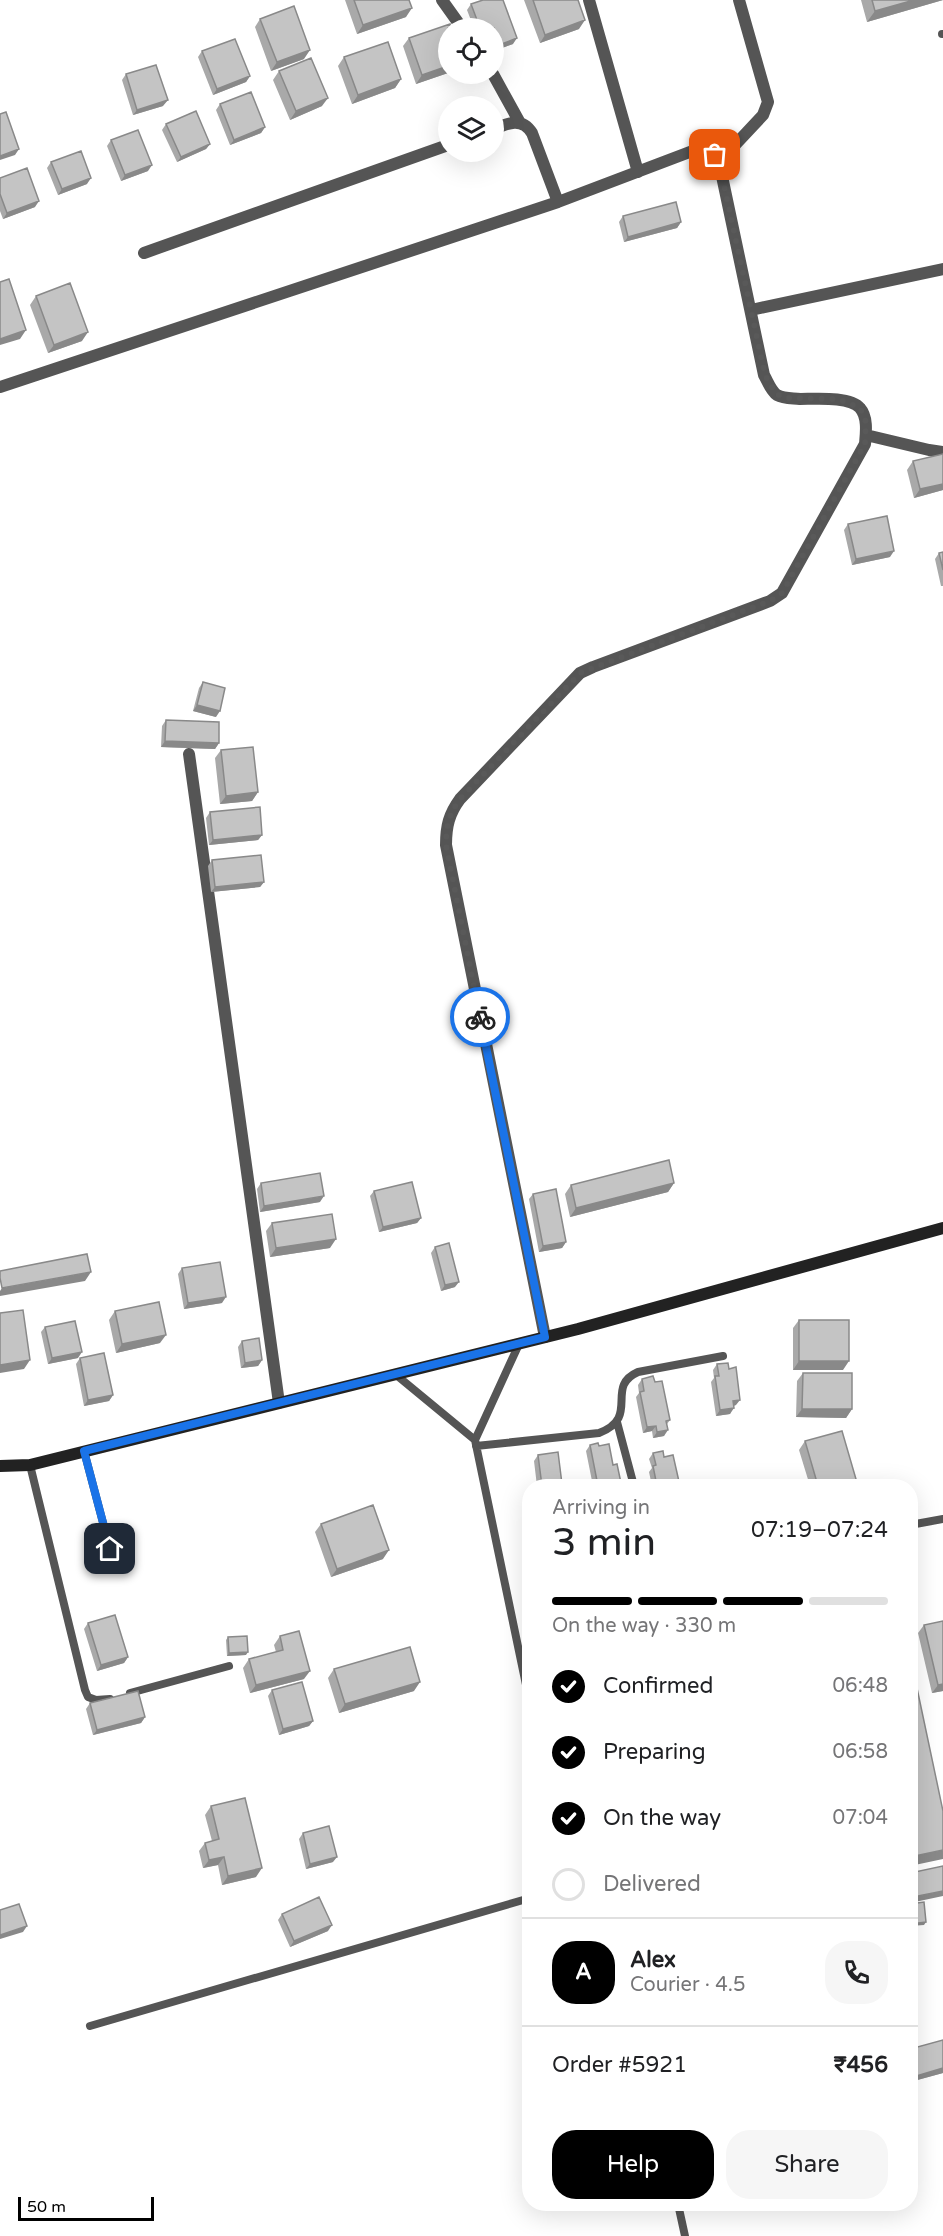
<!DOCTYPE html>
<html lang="en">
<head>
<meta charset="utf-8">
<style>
  :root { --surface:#fff; --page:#f6f6f6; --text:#202124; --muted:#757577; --line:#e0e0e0; --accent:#000 }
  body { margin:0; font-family:"Varela Round",sans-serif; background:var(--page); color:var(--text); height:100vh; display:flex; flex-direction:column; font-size:22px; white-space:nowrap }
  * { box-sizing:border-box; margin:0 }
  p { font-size:20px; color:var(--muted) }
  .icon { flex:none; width:33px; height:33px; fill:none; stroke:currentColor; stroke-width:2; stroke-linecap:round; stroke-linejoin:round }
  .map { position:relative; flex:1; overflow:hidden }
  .details { position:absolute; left:522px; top:1479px; width:396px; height:732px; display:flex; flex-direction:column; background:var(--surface); border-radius:24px; box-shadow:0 6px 24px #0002 }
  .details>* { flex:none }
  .fabs { position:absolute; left:438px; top:18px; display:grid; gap:12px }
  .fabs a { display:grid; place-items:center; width:66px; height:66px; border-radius:50%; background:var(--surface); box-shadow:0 6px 24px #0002; font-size:30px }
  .scale { position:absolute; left:18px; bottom:15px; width:136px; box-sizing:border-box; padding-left:6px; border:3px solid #000; border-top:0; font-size:16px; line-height:21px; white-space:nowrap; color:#000; -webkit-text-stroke:4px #fff; paint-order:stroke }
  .pin { position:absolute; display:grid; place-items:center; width:51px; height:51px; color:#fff; margin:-26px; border-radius:12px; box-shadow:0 3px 9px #0006 }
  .courier { position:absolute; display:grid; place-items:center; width:60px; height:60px; margin:-30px; border:4px solid #1a73e8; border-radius:50%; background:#fff; color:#222; box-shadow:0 2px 8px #0007 }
  .head em { font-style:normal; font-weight:600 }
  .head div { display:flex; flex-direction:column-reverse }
  .head { display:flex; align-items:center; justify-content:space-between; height:102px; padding:0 30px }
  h1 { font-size:39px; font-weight:600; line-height:45px }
  .bar { display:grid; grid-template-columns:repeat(4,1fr); gap:9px 6px; align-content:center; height:72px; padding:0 30px }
  .bar i { height:8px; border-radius:4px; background:var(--line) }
  .bar .selected { background:var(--accent) }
  .bar p { grid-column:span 4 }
  .line { display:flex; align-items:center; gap:15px; padding:0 30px; border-top:2px solid var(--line) }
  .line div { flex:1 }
  .round { display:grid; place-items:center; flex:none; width:63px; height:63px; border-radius:24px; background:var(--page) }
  ol { padding:0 30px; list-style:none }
  li { display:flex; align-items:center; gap:18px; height:66px }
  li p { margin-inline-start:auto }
  li .icon { padding:6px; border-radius:50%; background:var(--accent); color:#fff; stroke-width:4 }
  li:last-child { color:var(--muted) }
  li i { width:33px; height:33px; border:3px solid var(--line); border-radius:50% }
  .button { display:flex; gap:12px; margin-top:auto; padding:12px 30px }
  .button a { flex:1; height:69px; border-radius:24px; background:var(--accent); color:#fff; font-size:24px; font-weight:600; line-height:69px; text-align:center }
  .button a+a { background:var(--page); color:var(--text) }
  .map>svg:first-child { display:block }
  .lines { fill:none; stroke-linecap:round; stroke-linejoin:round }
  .service { stroke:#555; stroke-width:8 }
  .minor { stroke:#555; stroke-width:12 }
  .secondary { stroke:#222; stroke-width:12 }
  .wall { fill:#a9a9a9 }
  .shaded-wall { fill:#898989 }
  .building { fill:#c4c4c4; stroke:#898989; stroke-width:1.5 }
  .done { stroke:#595959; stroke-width:6; stroke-dasharray:0 10.8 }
  .route { stroke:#1a73e8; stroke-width:8 }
</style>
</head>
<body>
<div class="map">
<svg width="943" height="2236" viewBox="0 0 943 2236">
  <rect width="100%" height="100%" fill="#fff"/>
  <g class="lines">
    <path class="service" d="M942 34H943
      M395 1374 475 1440 530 1704
      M617 1422 634 1486
      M475 1440 519 1344
      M476 1446 599 1433C641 1417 604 1387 638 1372L723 1356
      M84 1451 115 1568
      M30 1465 85 1690 88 1697 96 1700 110 1699
      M910 1525 943 1519
      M130 1693 229 1666
      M90 2026 530 1898
      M678 2204 685 2236"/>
    <path class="minor" d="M442 0 462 28
      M589 0 638 172
      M493 74 520 123
      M494 129C508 123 522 117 532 133L558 202
      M719 162 763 115 768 102 739 0
      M144 253 448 145
      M751 310 943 269
      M0 387 558 202 695 150C706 151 713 153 719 162L764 375C768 382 771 391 777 395 784 399 793 398 800 399 815 399 850 396 860 408 868 417 866 433 865 444L782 593 770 601 593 667 580 673 460 799C449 814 446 826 446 845L545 1337
      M866 435 929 450 943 452
      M189 754 279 1403"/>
    <path class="secondary" d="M0 1466 30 1465 578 1329 943 1228"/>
  </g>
  <path class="wall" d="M345 0H409L406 17 357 34Z
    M524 0H578L579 29 540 43Z
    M861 0H943L867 22Z
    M471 4 513 44 494 51V28H474L467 10Z
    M260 19 304 59 271 71 255 27Z
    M448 28V73L416 84 403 46 409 38Z
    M202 51 250 76 246 82 213 95 198 57Z
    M344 57 401 79 395 88 352 104 338 66Z
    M279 71 322 106 290 120 273 80Z
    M126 74 163 106 133 115 122 80Z
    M220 104 265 127 261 133 230 145 216 110Z
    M166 124 210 144 206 149 177 162 162 130Z
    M111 140 148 171 121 181 107 146Z
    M51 162 87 184 58 195 47 168Z
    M0 178 35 207 3 219 0 211Z
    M623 216 681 222 677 228 624 242 619 222Z
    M36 296 82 341 48 353 30 305Z
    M913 461 943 490 914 498 907 470Z
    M848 524 890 557 852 565 844 530Z
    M943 552V586H941L935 559 939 553Z
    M203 682 216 717 193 711 199 688Z
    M166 720 219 743 215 749 161 747 162 726Z
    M221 750 258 792 252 801 220 804 215 758Z
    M210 812 262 835 258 840 209 845 206 818Z
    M212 860 264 882 260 887 211 892 208 866Z
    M261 1183 320 1202 260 1212 257 1189Z
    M674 1183 668 1192 570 1217 565 1194 571 1185Z
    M374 1191 421 1218 417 1223 379 1232 370 1196Z
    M533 1194 566 1242 562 1248 539 1252 529 1199Z
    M272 1223 330 1248 270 1257 266 1231Z
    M435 1247 455 1287 441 1291 431 1253Z
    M182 1268 222 1303 184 1309 178 1274Z
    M115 1311 160 1343 116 1353 109 1320Z
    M799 1320 843 1370H793V1328Z
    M45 1327 78 1358 48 1364 41 1332Z
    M242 1341 262 1360 258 1366 241 1368 238 1347Z
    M80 1358 113 1395 109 1401 84 1406 76 1364Z
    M717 1364 736 1405 733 1406 730 1414 716 1416 711 1382 714 1378 713 1370Z
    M803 1373 852 1409 846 1418 796 1417 797 1381Z
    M642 1379 655 1382 670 1420 667 1424 664 1436 653 1438 652 1431 643 1433 636 1397 639 1393 638 1385Z
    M805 1441 858 1486H810L799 1450Z
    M590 1445 599 1446 618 1486H593L586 1451Z
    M653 1453 664 1457 680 1486H652L649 1472 652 1468 649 1459Z
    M538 1455 560 1486H537L534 1461Z
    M321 1524 383 1559 331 1577 315 1532Z
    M943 1621V1691L932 1693 918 1633 924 1625Z
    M88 1623 128 1657 124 1663 97 1671 84 1629Z
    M280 1636 304 1679 250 1693 243 1668 249 1659 276 1652 274 1645Z
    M228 1637 246 1655 227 1656 226 1640Z
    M334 1669 414 1691 339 1713 328 1678Z
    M272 1690 313 1721 309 1726 279 1735 268 1696Z
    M90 1703 145 1717 141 1723 93 1735 86 1709Z
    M211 1806 256 1877 222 1885 218 1865 203 1868 199 1851 205 1843 212 1841 205 1815Z
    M303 1833 333 1862 306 1869 299 1839Z
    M282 1914 328 1931 290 1947 278 1920Z
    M943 2040V2073L910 2082V2049Z"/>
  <path class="shaded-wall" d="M914 0H943L867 22 875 11Z
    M412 8 406 17 357 34 363 25Z
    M585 20 579 29 540 43 545 35Z
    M517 38 513 44 494 51V47Z
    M310 50 304 59 271 71 277 62Z
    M448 66V73L416 84 422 75Z
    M250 76 246 82 213 95 217 89Z
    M401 79 395 88 352 104 358 95Z
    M328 98 322 106 290 120 296 111Z
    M168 100 163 106 133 115 137 110Z
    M265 127 261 133 230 145 234 140Z
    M210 144 206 149 177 162 181 157Z
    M19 149 15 155 0 160V156Z
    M152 165 148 171 121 181 125 175Z
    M91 178 87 184 58 195 62 189Z
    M39 201 35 207 3 219 7 213Z
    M681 222 677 228 624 242 628 237Z
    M26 330 20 339 0 345V339Z
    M88 332 82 341 48 353 54 345Z
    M943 484V490L914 498 920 489Z
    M894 551 890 557 852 565 856 559Z
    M197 705 220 711 216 717 193 711Z
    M165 741 219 743 215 749 161 747Z
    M258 792 252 801 220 804 226 796Z
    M262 835 258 840 209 845 213 840Z
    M264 882 260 887 211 892 215 887Z
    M674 1183 668 1192 570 1217 576 1208Z
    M324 1196 320 1202 260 1212 264 1206Z
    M421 1218 417 1223 379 1232 383 1227Z
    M336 1239 330 1248 270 1257 276 1248Z
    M566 1242 562 1248 539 1252 543 1246Z
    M91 1272 85 1281 0 1296V1291L2 1288Z
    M459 1282 455 1287 441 1291 445 1285Z
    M226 1297 222 1303 184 1309 188 1303Z
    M166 1335 160 1343 116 1353 122 1344Z
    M82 1352 78 1358 48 1364 52 1358Z
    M30 1360 24 1369 0 1373V1365Z
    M262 1360 258 1366 241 1368 245 1363Z
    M799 1361H849L843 1370H793Z
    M113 1395 109 1401 84 1406 88 1400Z
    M740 1400 736 1405 729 1407 733 1401Z
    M734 1408 730 1414 716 1416 720 1410Z
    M802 1409H852L846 1418 796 1417Z
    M656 1426 652 1431 643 1433 647 1427Z
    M668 1430 664 1436 653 1438 657 1432Z
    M621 1483 618 1486H605Z
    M562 1484 560 1486H543Z
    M389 1550 383 1559 331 1577 337 1569Z
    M248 1652 246 1655 227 1656 229 1653Z
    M128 1657 124 1663 97 1671 101 1665Z
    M310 1671 304 1679 250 1693 256 1685Z
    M420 1682 414 1691 339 1713 345 1704Z
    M943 1684V1691L932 1693 938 1685Z
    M145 1717 141 1723 93 1735 97 1730Z
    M313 1721 309 1726 279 1735 283 1729Z
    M943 1850V1859L910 1866V1857Z
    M224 1857 218 1865 203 1868 209 1860Z
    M337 1857 333 1862 306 1869 310 1864Z
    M262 1868 256 1877 222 1885 228 1876Z
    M943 1891V1896L910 1903V1900L913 1897Z
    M926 1922 924 1925 910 1926 911 1924Z
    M332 1925 328 1931 290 1947 294 1941Z
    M27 1926 23 1932 0 1939V1935Z
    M943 2068V2073L910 2082 913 2077Z"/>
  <path class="building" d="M354 0H409L412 8 363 25Z
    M483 0H503L517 38 494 47V28H480L471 4Z
    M533 0H578L585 20 545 35Z
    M872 0H914L875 11Z
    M294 6 310 50 277 62 260 19Z
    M450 24 451 28H448V66L422 75 409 38Z
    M235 39 250 76 217 89 202 51Z
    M388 42 401 79 358 95 344 57Z
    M311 58 328 98 296 111 279 71Z
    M156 65 168 100 137 110 126 74Z
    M251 92 265 127 234 140 220 104Z
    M196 111 210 144 181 157 166 124Z
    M6 112 19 149 0 156V114Z
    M138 130 152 165 125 175 111 140Z
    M81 151 91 178 62 189 51 162Z
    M27 168 39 201 7 213 0 194V178Z
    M676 202 681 222 628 237 623 216Z
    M9 279 26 330 0 339V282Z
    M70 283 88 332 54 345 36 296Z
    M943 454V484L920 489 913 461Z
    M887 516 894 551 856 559 848 524Z
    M943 552V570L939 553Z
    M203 682 225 688 220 711 197 705Z
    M166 720 219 722V743L165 741Z
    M253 747 258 792 226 796 221 750Z
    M260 807 262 835 213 840 210 812Z
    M261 855 264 882 215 887 212 860Z
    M669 1160 674 1183 576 1208 571 1185Z
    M320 1173 324 1196 264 1206 261 1183Z
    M412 1182 421 1218 383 1227 374 1191Z
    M556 1189 566 1242 543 1246 533 1194Z
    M332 1214 336 1239 276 1248 272 1223Z
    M449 1243 459 1282 445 1285 435 1247Z
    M87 1254 91 1272 2 1288 0 1278V1271Z
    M220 1262 226 1297 188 1303 182 1268Z
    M159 1302 166 1335 122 1344 115 1311Z
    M23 1310 30 1360 0 1365V1313Z
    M799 1320H849V1361H799Z
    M75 1321 82 1352 52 1358 45 1327Z
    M259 1338 262 1360 245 1363 242 1341Z
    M104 1353 113 1395 88 1400 80 1358Z
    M728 1363 729 1369 736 1367 740 1400 733 1401 734 1408 720 1410 715 1376H719L717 1364Z
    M803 1373H852V1409H802Z
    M653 1376 655 1382 662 1381 670 1420 666 1421 668 1430 657 1432 656 1426 647 1427 640 1392 644 1391 642 1379Z
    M842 1431 858 1486H818L805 1441Z
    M598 1443 599 1446 609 1444 613 1465 617 1464 621 1483 605 1486H598L590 1445Z
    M663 1451 664 1457 673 1455 680 1486H657L653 1466 656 1465 653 1453Z
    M558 1452 562 1484 542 1486 538 1455Z
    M373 1505 389 1550 337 1569 321 1524Z
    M115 1615 128 1657 101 1665 88 1623Z
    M943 1621V1684L938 1685 924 1625Z
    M299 1631 310 1671 256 1685 249 1659 283 1650 280 1636Z
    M247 1636 248 1652 229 1653 228 1637Z
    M410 1647 420 1682 345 1704 334 1669Z
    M910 1655 943 1811V1850L910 1857Z
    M302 1682 313 1721 283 1729 272 1690Z
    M138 1691 145 1717 97 1730 90 1703Z
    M245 1798 262 1868 228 1876 224 1857 209 1860 205 1843 219 1839 211 1806Z
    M329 1826 337 1857 310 1864 303 1833Z
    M943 1866V1891L913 1897 910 1888V1873Z
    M319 1897 332 1925 294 1941 282 1914Z
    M924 1902 926 1922 911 1924 910 1904Z
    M19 1904 27 1926 0 1935V1910Z
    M943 2040V2068L913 2077 910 2067V2049Z"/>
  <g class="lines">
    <path class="done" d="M480 1017 446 845C446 826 449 814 460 799L580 673 770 601 782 593 865 444 866 422 860 408 838 399 787 398 776 394 765 375 719 162 715 155"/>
    <path class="route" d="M110 1549 84 1451 545 1337 480 1017"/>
  </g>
</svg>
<div class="fabs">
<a><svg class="icon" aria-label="locate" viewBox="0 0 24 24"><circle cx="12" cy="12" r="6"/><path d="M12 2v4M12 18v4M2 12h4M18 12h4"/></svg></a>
<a><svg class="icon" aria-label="layers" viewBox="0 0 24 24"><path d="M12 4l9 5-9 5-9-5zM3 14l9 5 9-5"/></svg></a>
</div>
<div class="scale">50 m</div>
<div class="pin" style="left:715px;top:155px;background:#ea580c"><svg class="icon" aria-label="bag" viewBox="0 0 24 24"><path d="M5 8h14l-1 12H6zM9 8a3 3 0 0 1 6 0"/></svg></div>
<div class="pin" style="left:110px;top:1549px;background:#1f2937"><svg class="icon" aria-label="home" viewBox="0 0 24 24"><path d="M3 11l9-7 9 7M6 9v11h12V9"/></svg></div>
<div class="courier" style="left:480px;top:1017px"><svg class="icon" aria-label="bike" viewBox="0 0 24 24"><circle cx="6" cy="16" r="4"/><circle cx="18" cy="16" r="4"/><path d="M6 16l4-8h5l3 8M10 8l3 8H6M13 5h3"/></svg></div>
<section class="details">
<div class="head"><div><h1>3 min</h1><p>Arriving in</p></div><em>07:19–07:24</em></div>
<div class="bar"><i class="selected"></i><i class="selected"></i><i class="selected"></i><i></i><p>On the way · 330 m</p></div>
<ol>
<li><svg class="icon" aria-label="check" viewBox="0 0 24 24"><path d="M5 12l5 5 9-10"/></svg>Confirmed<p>06:48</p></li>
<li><svg class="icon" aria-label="check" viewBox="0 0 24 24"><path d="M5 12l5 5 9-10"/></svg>Preparing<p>06:58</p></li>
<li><svg class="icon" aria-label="check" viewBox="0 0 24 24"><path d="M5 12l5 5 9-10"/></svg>On the way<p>07:04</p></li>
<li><i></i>Delivered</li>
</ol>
<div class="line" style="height:108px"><b class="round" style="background:var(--accent);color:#fff">A</b><div><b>Alex</b><p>Courier · 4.5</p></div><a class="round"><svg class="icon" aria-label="phone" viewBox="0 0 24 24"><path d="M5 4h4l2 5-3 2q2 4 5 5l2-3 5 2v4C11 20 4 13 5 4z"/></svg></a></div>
<div class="line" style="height:78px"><div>Order #5921</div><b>₹456</b></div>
<div class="button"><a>Help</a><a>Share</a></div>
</section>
</div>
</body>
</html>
